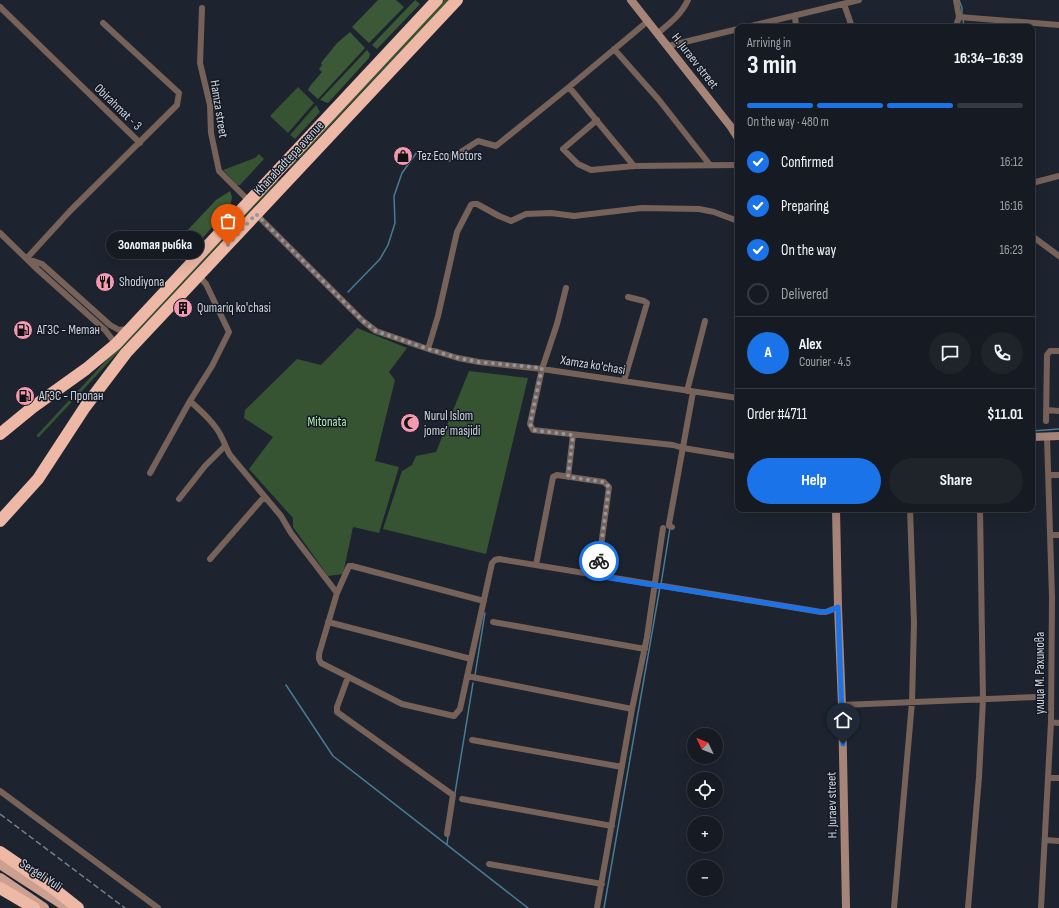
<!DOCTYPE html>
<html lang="en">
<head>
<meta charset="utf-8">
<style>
  :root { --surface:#161b23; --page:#1f242b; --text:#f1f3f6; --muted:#9ea1a6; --line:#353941; --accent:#1a73e8 }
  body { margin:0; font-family:"Sofia Sans Condensed",sans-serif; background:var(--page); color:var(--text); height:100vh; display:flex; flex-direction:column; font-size:15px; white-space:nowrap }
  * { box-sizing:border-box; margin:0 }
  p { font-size:13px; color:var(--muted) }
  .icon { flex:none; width:22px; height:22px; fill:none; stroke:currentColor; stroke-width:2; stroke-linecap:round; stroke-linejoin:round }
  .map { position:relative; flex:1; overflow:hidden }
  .panel { position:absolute; left:735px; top:24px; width:300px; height:488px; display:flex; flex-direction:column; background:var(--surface); border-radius:8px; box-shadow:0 4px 16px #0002,0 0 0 1px var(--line) }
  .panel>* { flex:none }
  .needle { width:26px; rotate:313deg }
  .controls { position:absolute; left:687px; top:728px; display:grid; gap:8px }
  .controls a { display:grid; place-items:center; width:36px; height:36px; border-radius:50%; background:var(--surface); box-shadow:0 4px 16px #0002,0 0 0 1px var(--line); font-size:20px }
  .pin { position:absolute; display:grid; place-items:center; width:34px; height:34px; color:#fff; margin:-41px -17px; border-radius:50% 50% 50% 0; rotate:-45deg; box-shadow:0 0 4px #0007 }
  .pin .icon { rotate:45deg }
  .courier { position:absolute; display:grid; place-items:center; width:40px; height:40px; margin:-20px; border:3px solid #1a73e8; border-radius:50%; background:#fff; color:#222; box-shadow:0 1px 5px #0007 }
  .bubble { position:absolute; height:28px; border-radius:14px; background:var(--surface); box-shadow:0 4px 16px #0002,0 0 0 1px var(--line); font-size:13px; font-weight:700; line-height:28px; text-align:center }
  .headline em { font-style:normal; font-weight:700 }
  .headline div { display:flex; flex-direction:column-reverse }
  .headline { display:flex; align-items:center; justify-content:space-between; height:68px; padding:0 12px }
  h1 { font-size:26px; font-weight:700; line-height:30px }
  .bar { display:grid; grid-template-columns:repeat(4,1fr); gap:6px 4px; align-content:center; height:48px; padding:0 12px }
  .bar i { height:5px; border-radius:3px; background:var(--line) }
  .bar .on { background:var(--accent) }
  .bar p { grid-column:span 4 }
  .line { display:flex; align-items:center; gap:10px; padding:0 12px; border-top:1px solid var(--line) }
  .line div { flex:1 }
  .round { display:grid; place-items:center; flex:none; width:42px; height:42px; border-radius:21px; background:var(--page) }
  ol { padding:0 12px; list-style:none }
  li { display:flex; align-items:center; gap:12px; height:44px }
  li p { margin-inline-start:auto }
  li .icon { padding:4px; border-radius:50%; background:var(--accent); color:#fff; stroke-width:4 }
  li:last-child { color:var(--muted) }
  li i { width:22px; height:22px; border:2px solid var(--line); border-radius:50% }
  .action { display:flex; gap:8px; margin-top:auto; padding:8px 12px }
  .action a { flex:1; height:46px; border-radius:24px; background:var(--accent); color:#fff; font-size:16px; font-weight:700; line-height:46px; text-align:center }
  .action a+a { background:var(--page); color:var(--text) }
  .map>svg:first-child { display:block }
  .green { fill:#365332 }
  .forest { fill:#3b5936 }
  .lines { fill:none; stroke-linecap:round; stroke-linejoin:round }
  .stream { stroke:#487b94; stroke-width:1.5 }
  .street { stroke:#77625a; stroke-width:6 }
  .secondary { stroke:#a68578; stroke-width:8 }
  .primary { stroke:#cba090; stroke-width:10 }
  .highway { stroke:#edb8a5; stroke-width:12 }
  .rail { stroke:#787e87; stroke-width:1.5; stroke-dasharray:6 3; stroke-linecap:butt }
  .done { stroke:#91969f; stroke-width:4; stroke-dasharray:0 7.2 }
  .route { stroke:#1a73e8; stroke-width:5 }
  .labels { text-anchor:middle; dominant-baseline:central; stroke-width:3; stroke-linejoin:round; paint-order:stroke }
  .street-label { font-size:13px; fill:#cfd3db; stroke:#141a25 }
  .poi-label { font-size:13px; fill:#cfd3db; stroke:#141a25; text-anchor:start }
  .park-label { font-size:13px; fill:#b4e8ac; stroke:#141a25 }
</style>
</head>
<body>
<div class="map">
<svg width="1059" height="908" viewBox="0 0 1059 908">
  <rect width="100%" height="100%" fill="#1d242f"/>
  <path class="green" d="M444 0H449L290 168 287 165Z
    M298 87 314 103 288 133 270 116Z
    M316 105 320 112 295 139 290 135Z
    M259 154 264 159 240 185H237L223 170 255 158Z
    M275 178 277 179 278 181 39 437H37V435Z
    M357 328 407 348 389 372 395 380 375 461 399 467 379 533 353 527 343 574 328 576 293 527V518L249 469 273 437 244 418 245 410 297 359 321 365Z
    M469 371 528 378 486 554 383 529 402 471 412 465 416 456 436 452Z"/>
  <path class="forest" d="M378 0H396L404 7 369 43 352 27Z
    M415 0 420 4 377 49 372 45Z
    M350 32 365 48 318 99 308 90 310 86 322 72 319 69 322 65 321 63 337 43Z
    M367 50 370 54 369 58 328 103 320 100Z
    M230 191 232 197 230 207 200 241 194 246 187 241 183 235 216 200Z"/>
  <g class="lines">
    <path class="stream" d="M959 0 962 8V15
      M963 19 964 27
      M348 292 380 259 388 245 395 223 394 196 402 173 417 152 424 153 450 161 453 159
      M1032 431 1059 429
      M661 584 670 528
      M475 675 485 613
      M286 685 333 756 528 908
      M455 793 473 683
      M447 844 448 836
      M604 908 660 587"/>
    <path class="street" d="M956 0 959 17 957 23 958 27
      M844 4 852 27
      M0 7 140 143
      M202 8 200 63 210 105 211 133 219 171 249 201
      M795 16 796 27
      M959 17 1059 25
      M747 27 859 0
      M658 33C670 23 681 15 688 0
      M668 46 738 29
      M614 49 659 100 710 165
      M569 87 634 166
      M597 120 563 149 578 164 591 170 634 166 738 165
      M444 156 453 157 478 141 496 146 569 87 648 21
      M1032 183 1059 176
      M256 214 363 321 376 331 428 349 458 358 479 362 542 369 738 398
      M0 233 37 269 105 330 116 344
      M1032 236 1059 256
      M27 258 70 211 177 105 179 93 103 23
      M28 259 42 264 110 325 119 330 127 329
      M566 288 557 324 542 369 530 424 533 430 673 445 683 448 738 457
      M428 349 438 316 457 232 471 205 473 204H477L499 216 511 221 526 214 551 213 574 216 642 208 699 209 714 212 738 221
      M624 381 647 303 644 301 628 297
      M687 391 705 321
      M190 401C201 411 216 424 222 438 225 444 227 450 230 455L281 516 291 533 337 593
      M1046 410 1059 411
      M1046 421 1047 355 1050 351H1059
      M150 473 190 401 212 366 229 332 206 284 198 275
      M1049 475H1059
      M568 477 573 435
      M179 499 205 466 225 446
      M672 527 669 526V524L693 392
      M1050 535H1059
      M210 559 264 497
      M536 565 553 477 557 475 604 482 609 487 597 576
      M484 601 352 566H349L337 593 319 654V659L321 663 402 704 454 716 460 709 492 563 495 560 499 559 821 612H826L838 607
      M328 622 471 659
      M493 622 645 649
      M467 676 632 709
      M348 677 337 707V712L453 795 447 834
      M842 705 1037 697
      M1051 722 1059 723
      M472 740 622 767
      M1049 778H1059
      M0 791 158 908
      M462 799 612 826
      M1045 840 1059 841
      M489 864 602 884
      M597 908 632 709 647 637 663 528
      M894 908 912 702 914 623 910 509
      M968 908 979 777 983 700 980 509
      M1041 908 1051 722 1052 597 1047 437"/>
    <path class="secondary" d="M631 0 731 127 738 138
      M1032 437 1059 436
      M836 509 838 607 842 705 846 908"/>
    <path class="primary" d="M0 864 68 908
      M0 878 44 908"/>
    <path class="highway" d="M0 434 33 407 86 369 116 344 437 0
      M0 521 38 479 85 407 126 353 457 0
      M0 852 54 889 78 908
      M0 888 34 908"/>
    <path class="rail" d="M0 814 125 908"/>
  </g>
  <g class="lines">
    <path class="done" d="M228 245 256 214 363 321 376 331 428 349 458 358 479 362 542 368 530 424 533 430 573 435 568 477 604 482 609 487 599 561"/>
    <path class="route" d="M599 561 597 576 821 612 830 611 838 607 843 744"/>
  </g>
  <defs>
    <g id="shop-disc" transform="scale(1)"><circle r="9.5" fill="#f19ab1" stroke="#141a25"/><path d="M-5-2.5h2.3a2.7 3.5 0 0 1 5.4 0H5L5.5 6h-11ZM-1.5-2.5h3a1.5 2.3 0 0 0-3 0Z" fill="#111"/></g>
    <g id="restaurant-disc" transform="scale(1)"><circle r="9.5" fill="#f19ab1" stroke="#141a25"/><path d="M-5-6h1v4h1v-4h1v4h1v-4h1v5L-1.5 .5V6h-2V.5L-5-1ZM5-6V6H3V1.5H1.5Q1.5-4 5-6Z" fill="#111"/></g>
    <g id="building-disc" transform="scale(1)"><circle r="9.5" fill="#f19ab1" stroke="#141a25"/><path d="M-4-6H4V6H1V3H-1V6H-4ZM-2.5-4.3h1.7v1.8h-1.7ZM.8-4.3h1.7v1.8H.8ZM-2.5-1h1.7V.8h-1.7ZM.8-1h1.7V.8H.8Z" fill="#111"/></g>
    <g id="fuel-disc" transform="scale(1)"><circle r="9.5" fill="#f19ab1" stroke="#141a25"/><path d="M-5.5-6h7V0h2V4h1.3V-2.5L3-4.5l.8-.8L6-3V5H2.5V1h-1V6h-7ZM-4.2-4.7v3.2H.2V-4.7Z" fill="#111"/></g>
    <g id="mosque-disc" transform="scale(1)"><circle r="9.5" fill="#f19ab1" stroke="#141a25"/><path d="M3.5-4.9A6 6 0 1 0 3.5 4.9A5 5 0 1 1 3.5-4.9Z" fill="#111"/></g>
  </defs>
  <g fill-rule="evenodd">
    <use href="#shop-disc" x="403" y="156"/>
    <use href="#restaurant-disc" x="105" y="282"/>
    <use href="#building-disc" x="183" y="308"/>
    <use href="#fuel-disc" x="23" y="330"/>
    <use href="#fuel-disc" x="25" y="396"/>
    <use href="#mosque-disc" x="410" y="423"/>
  </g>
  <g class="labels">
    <g class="street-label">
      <text transform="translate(695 61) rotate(52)">H. Juraev street</text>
      <text transform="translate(118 107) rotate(44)">Obirahmat - 3</text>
      <text transform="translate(219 109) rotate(81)">Hamza street</text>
      <text transform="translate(289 158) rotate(-47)">Khanabadtepa avenue</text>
      <text transform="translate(593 365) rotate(9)">Xamza ko'chasi</text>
      <text transform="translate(1040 673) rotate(-90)">улица М. Рахимова</text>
      <text transform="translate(832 805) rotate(-91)">H. Juraev street</text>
      <text transform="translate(41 875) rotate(33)">Sergeli Yuli</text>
    </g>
    <g class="poi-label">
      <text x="417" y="156">Tez Eco Motors</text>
      <text x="119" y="282">Shodiyona</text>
      <text x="197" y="308">Qumariq ko'chasi</text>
      <text x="37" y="330">АГЗС - Метан</text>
      <text x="39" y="396">АГЗС - Пропан</text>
      <text x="424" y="416">Nurul Islom<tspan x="424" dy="15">jome’ masjidi</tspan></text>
    </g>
    <g class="park-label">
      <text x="327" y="422">Mitonata</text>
    </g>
  </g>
</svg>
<div class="controls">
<a><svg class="needle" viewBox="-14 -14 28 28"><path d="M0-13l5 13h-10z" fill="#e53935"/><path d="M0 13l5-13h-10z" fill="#9ea1a6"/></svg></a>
<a><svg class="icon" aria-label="locate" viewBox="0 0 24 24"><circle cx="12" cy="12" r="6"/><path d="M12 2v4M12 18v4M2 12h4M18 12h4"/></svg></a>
<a>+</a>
<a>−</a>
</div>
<div class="pin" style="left:228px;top:245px;background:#ea580c"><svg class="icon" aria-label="bag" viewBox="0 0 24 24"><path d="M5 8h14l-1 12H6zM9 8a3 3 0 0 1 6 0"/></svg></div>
<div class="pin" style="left:843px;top:744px;background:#1f2937"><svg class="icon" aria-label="home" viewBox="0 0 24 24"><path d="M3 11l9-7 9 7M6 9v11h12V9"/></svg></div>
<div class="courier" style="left:599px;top:561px"><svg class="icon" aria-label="bike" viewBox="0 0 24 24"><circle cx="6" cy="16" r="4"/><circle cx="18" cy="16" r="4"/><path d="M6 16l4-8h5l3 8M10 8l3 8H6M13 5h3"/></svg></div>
<div class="bubble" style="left:106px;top:231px;width:98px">Золотая рыбка</div>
<section class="panel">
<div class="headline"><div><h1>3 min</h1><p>Arriving in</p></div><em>16:34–16:39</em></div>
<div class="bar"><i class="on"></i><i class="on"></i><i class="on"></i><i></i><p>On the way · 480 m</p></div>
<ol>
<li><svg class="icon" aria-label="check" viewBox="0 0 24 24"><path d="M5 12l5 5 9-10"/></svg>Confirmed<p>16:12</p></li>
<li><svg class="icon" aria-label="check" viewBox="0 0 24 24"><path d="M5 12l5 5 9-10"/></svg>Preparing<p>16:16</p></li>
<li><svg class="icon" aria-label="check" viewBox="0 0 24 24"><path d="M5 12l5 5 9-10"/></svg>On the way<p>16:23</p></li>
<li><i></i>Delivered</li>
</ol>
<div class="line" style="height:72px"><b class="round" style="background:var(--accent);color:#fff">A</b><div><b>Alex</b><p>Courier · 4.5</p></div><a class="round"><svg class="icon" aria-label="chat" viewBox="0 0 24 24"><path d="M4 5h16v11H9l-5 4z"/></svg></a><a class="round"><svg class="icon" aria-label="phone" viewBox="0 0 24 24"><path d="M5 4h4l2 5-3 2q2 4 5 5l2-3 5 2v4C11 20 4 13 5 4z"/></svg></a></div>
<div class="line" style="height:52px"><div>Order #4711</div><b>$11.01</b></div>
<div class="action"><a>Help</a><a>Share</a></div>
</section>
</div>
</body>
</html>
